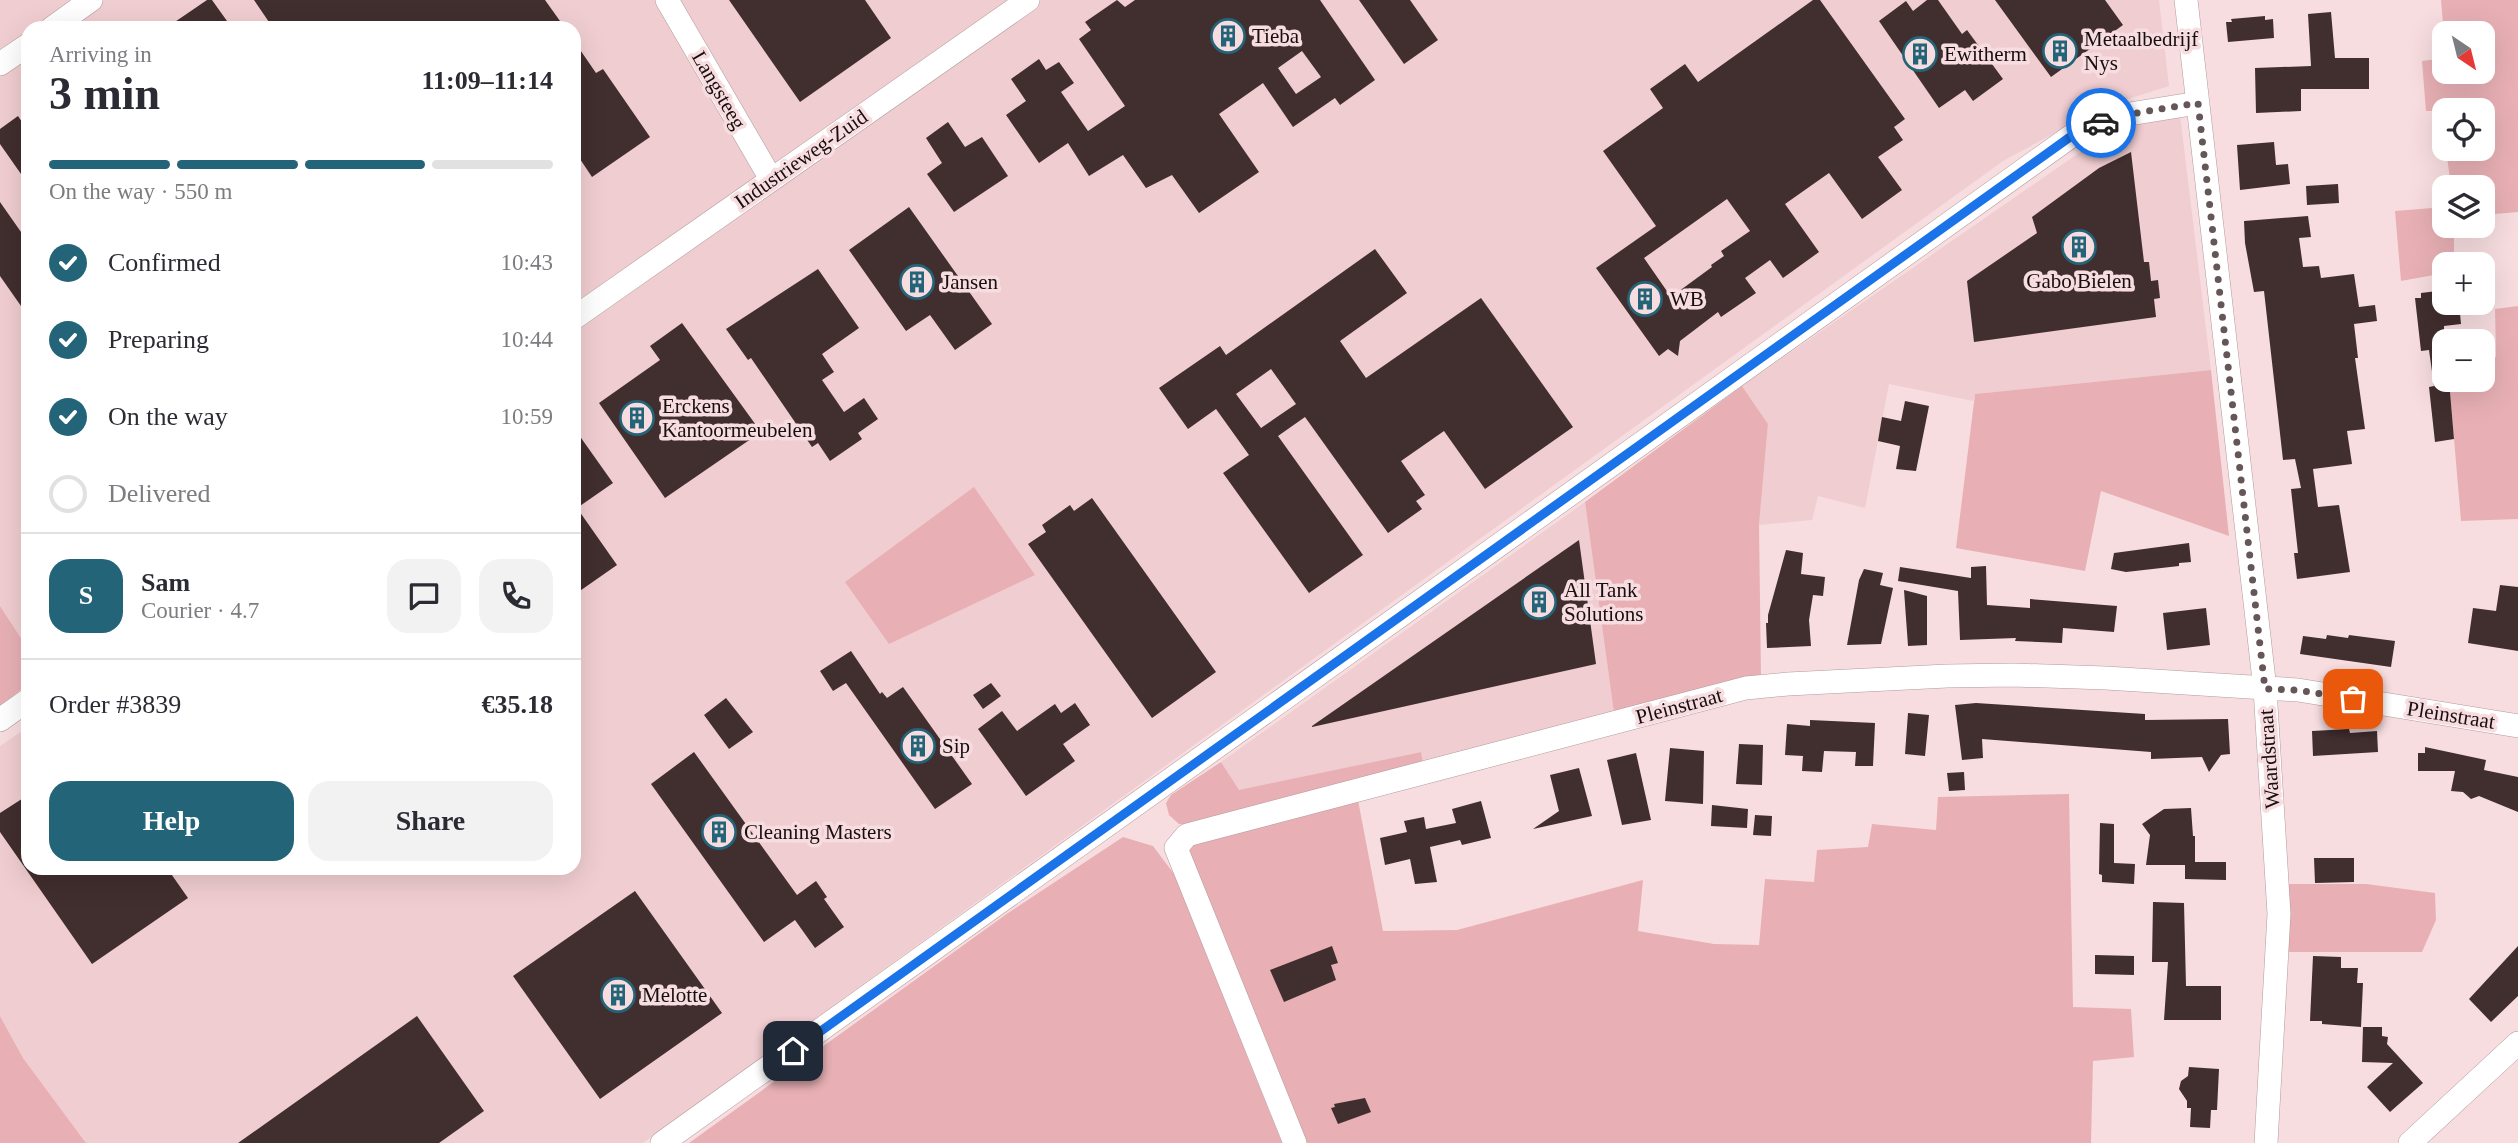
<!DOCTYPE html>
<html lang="en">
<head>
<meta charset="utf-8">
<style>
  :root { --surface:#fff; --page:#f2f2f3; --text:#2b2b33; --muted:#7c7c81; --line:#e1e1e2; --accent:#236478 }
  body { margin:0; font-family:"Times New Roman",serif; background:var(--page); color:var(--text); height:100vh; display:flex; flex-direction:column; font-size:26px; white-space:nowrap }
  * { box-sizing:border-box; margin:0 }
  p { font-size:23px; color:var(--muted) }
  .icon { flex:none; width:38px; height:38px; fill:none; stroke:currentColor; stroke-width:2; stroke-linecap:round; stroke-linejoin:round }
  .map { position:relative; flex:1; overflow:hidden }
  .sheet { position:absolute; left:21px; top:21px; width:560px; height:854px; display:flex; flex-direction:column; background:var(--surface); border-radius:21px; box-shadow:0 7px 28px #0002 }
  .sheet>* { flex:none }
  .needle { width:46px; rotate:145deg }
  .controls { position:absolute; left:2432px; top:21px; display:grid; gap:14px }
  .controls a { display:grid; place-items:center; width:63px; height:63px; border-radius:14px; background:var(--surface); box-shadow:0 7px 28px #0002; font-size:35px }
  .pin { position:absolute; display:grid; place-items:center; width:60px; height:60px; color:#fff; margin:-30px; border-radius:14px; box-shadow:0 4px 10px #0006 }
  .courier { position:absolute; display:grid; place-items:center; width:70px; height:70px; margin:-35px; border:5px solid #1a73e8; border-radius:50%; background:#fff; color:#222; box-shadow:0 2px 9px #0007 }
  .head em { font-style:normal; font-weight:700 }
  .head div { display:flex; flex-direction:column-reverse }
  .head { display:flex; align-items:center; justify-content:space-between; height:119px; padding:0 28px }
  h1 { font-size:46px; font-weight:700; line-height:52px }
  .bar { display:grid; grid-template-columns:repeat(4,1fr); gap:10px 7px; align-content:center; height:84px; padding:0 28px }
  .bar i { height:9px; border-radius:5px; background:var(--line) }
  .bar .selected { background:var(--accent) }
  .bar p { grid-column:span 4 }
  .line { display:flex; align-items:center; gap:18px; padding:0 28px; border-top:2px solid var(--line) }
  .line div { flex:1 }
  .round { display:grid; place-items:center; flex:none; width:74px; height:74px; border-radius:21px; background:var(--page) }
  ol { padding:0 28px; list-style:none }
  li { display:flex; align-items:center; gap:21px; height:77px }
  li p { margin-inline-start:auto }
  li .icon { padding:7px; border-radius:50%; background:var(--accent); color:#fff; stroke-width:4 }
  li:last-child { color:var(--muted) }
  li i { width:38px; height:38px; border:4px solid var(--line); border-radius:50% }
  .primary-button { display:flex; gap:14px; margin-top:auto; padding:14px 28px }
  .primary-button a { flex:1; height:80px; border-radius:21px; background:var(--accent); color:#fff; font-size:28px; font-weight:700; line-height:80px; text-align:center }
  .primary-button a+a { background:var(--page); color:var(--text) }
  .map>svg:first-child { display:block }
  .built { fill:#f0cdd0 }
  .green { fill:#e8b0b5 }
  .building { fill:#412e2f; fill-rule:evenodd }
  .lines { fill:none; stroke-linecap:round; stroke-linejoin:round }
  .minor-casing { stroke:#b29a9c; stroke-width:24 }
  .minor { stroke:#fff; stroke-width:23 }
  .done { stroke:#655658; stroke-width:7; stroke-dasharray:0 12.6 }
  .route { stroke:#1a73e8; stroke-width:9 }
  .labels { text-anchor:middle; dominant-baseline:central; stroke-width:7; stroke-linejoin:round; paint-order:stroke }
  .poi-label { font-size:21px; fill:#170e0f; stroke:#f7dde0; text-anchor:start }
  .street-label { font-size:21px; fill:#170e0f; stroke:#f7dde0 }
</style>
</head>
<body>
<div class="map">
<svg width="2518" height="1143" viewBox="0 0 2518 1143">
  <rect width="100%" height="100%" fill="#f7dde0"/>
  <path class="built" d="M0 0H2159L2169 86 2103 107 2003 161 643 1143H86L23 1058 0 1016V746L28 727V868H574V28H28V649L0 606Z
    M2180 115 2211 370 1975 394 1973 401 1889 384 1865 508 1818 496 1812 520 1759 525 1768 424 1742 386 2105 135 2137 123Z
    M1585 502 1614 713 1423 764 1420 752 1239 791 1221 762Z"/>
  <path class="green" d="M2441 0H2518V212L2483 215V187H2451L2446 149H2483V110H2445V140L2441 111H2426L2422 61 2445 58V72H2483V33H2445V47Z
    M2445 207V226H2454V264H2445V273L2401 281 2395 211Z
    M2518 306V519L2461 521 2449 380H2483V359L2496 357 2495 309Z
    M2211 370 2229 536 2101 491 2085 571 1956 548 1975 394Z
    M1742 386 1768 424 1759 525 1761 675 1614 713 1585 502Z
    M974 487 1035 575 889 644 845 582Z
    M0 606 28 649V684L0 706Z
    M1421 752 1423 764 1191 824H1179L1169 815 1166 803 1171 795 1221 762 1239 790Z
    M2069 794 2073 1007 2131 1009 2134 1057 2093 1061 2091 1143H1307L1188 852 1192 843 1357 795 1383 931 1457 930 1643 880 1638 931 1714 944 1759 945 1765 879 1814 882 1817 850 1868 847 1872 824 1936 830 1938 797Z
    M1123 837 1153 846 1174 874 1282 1143H689L1008 913Z
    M2288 884H2366L2435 893 2436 920 2422 952H2284Z
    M0 1016 23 1058 86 1143H0Z"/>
  <path class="building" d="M207 0H212L232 28H166Z
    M254 0H545L565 28H273Z
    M729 0H865L891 38 800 102Z
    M1117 0 1125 7 1135 0H1320L1375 80 1340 105 1335 98 1293 127 1263 83 1219 114 1259 172 1199 213 1172 175 1146 188 1123 155 1089 176 1068 143 1039 163 1006 115 1026 101 1011 79 1039 59 1046 70 1059 62 1074 83 1061 92 1088 131 1125 106 1079 39 1091 30 1085 22ZM1302 51 1321 77 1296 94 1278 68Z
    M1359 0H1410L1438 40 1404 64Z
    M1813 0H1820L1905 119 1894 127 1903 140 1878 157 1902 190 1862 219 1829 173 1785 204 1819 252 1783 278 1770 260 1745 278 1756 293 1721 317 1718 312 1680 341 1678 356 1668 349 1659 356 1596 268 1656 226 1603 151 1663 108 1650 89 1685 64 1698 82ZM1727 199 1750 231 1721 251 1724 256 1711 265 1712 267 1671 297 1644 258Z
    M1927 0H1938L1962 34 1967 30 2003 79 1973 101 1965 90 1939 108 1879 21 1906 1 1913 11Z
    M1995 0H2105L2123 25 2051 77Z
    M2331 12 2335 58H2369V89H2301V111L2256 113 2255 68 2311 66 2308 14Z
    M2265 16V20L2273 19 2274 38 2228 42 2226 22H2232L2231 19Z
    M574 41 596 73 603 69 650 137 592 177 574 150Z
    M18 116 28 131V184L0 144V129Z
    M948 122 965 147 982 137 1008 176 954 212 927 174 942 163 926 138Z
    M2274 142 2276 165 2288 164 2290 184 2240 190 2237 145Z
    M2131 152 2144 262H2149L2151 281 2158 280 2160 298 2154 299 2156 317 1974 342 1967 281 2037 233 2032 217 2099 168Z
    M2338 184 2339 203 2307 205 2306 186Z
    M0 202 28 242V316L0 276Z
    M909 207 992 324 955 350 930 315 906 331 849 250Z
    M2308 216 2311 237 2299 238 2303 267 2319 266 2321 278 2354 274 2359 307 2375 305 2377 321 2354 324 2358 358H2355L2365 429 2347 431 2352 464 2313 469 2318 507 2339 505 2350 572 2297 579 2294 553H2298L2291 489 2301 488 2295 459 2283 460 2264 291 2254 292 2245 243 2244 221Z
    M1375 249 1407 293 1340 341 1366 378 1481 298 1573 427 1485 489 1444 431 1401 461 1425 495 1416 501 1422 509 1388 533 1305 417 1278 436 1363 555 1309 593 1223 473 1249 455 1216 409 1188 429 1159 388 1220 346 1226 355ZM1271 369 1296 404 1261 428 1236 394Z
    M818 269 859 328 822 354 834 372 822 380 844 412 864 398 878 419 858 433 862 439 830 461 818 443 812 447 751 358 748 360 726 329Z
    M2445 290V303H2459L2461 324 2444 326 2445 380H2449L2454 439 2435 442 2429 387 2434 386 2429 350 2421 351 2415 298H2421V293Z
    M682 323 761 432 665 498 599 403 660 360 650 346Z
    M1905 401 1929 406 1916 471 1896 469 1900 446 1878 441 1882 417 1901 421Z
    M574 428 613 483 577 508 617 565 574 595Z
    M1092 498 1216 672 1152 718 1028 544 1046 532 1042 525 1070 505 1074 511Z
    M1579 540 1596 664 1312 727V726Z
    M2189 543 2191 562 2179 563V566L2126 572 2111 569 2114 553Z
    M1786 550 1803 553 1801 574 1825 577 1823 596 1813 595 1809 620 1811 646 1767 648 1766 623H1768V615Z
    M1986 566 1987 605 2030 608V599L2117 606 2114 632 2063 628 2062 643 2015 641 2016 638 1960 640 1958 591 1898 581 1900 567 1971 578V567Z
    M1864 569 1883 573 1880 585 1893 588 1881 644 1847 645 1859 580Z
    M2500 585 2518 587V651L2468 643 2473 608 2496 611Z
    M1904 590 1927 596V645L1908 646Z
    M2206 608 2210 645 2167 650 2163 613Z
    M2327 635 2348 638 2349 635 2395 641 2391 667 2300 654 2303 636 2326 639Z
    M851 651 880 694 882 692 887 698 903 687 972 784 935 809 846 683 833 691 820 671Z
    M991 683 1001 696 983 709 973 695Z
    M726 698 753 732 729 749 704 715Z
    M1075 703 1090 725 1063 744 1075 761 1026 796 978 729 1002 711 1017 731 1055 704 1061 713Z
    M1976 703 2145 714V720L2228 719 2230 754 2221 755 2209 772 2202 757 2151 759V752L1982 739 1983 758 1962 760 1955 705Z
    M1908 713 1929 715 1925 756 1905 754Z
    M1810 720 1875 723 1873 766H1855L1856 752 1824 751 1822 772 1802 771 1803 756 1785 755 1787 724 1810 726Z
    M2349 729 2350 733 2377 731 2378 752 2313 756 2312 731Z
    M1739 744 1763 745 1762 785 1736 784Z
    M2425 747 2486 760 2484 770 2518 777V812L2479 796 2471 799 2463 792 2451 791 2455 771H2418V753H2425Z
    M1670 748 1704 751 1703 804 1665 801Z
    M694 752 797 895 816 881 827 897 824 899 844 927 815 948 795 920 764 942 651 784Z
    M1636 753 1651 820 1622 825 1607 760Z
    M1579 768 1592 816 1533 829 1559 811 1550 775Z
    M1964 772 1965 790 1949 791 1947 773Z
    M28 795V868H167L188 898 92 964 0 832V813Z
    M1481 801 1491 838 1462 845 1460 840 1430 847 1437 882 1415 884 1410 859 1385 865 1380 838 1407 832 1404 821 1424 817 1426 829 1456 823 1452 809Z
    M1712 805 1748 809 1747 828 1711 826Z
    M2191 808 2193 836H2195V862H2226V880L2185 879V865H2146L2150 835 2142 824 2164 809Z
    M1755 815 1772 816 1771 836 1753 835Z
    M2100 823 2114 824V863L2135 864 2134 884 2102 882V875L2099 874Z
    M2314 858H2354V882L2315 883Z
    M635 891 722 1013 600 1099 513 976Z
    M2153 902 2184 903 2186 986H2221V1020H2164L2168 962H2152Z
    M1332 946 1338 963 1331 965 1336 980 1284 1002 1270 970Z
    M2518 946V996L2491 1022 2469 999Z
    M2095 955 2134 956V975L2095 974Z
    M2313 956 2341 957V968H2358L2357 983H2363L2361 1027 2322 1024V1021H2310Z
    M417 1016 484 1111 439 1143H238Z
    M2363 1027H2382V1036L2388 1037 2387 1044 2423 1083 2390 1112 2367 1087 2393 1063 2362 1062Z
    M2189 1067 2219 1069 2217 1110H2211L2210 1128 2190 1127 2191 1108H2187V1101L2179 1089 2181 1081 2188 1076Z
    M1365 1098 1371 1112 1338 1124 1331 1108 1335 1107 1334 1104Z"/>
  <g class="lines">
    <g class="minor-casing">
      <path id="minor" d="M667 0 771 179
        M2186 0 2265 689 2279 914 2266 1143
        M52 28 91 0
        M0 64 28 45
        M574 318 1028 0
        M0 720 28 700
        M662 1143 2070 137 2117 116 2198 103
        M1295 1143 1176 848 1187 835 1746 688 1788 684 1947 676 2013 675 2106 678 2298 690 2518 726
        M2410 1143 2518 1043"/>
    </g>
    <use href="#minor" class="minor"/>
  </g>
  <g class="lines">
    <path class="done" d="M2101 123 2118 116 2198 103 2265 689 2298 690 2353 699"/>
    <path class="route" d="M793 1051 2070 137 2101 123"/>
  </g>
  <defs>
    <g id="building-ring" transform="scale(1.75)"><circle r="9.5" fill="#f7dde0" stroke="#236478" stroke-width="1.5"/><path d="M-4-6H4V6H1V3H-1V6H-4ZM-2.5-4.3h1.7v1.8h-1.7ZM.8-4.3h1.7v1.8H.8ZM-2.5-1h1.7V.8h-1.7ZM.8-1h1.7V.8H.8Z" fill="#236478"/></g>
  </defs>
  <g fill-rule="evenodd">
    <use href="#building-ring" x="1228" y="36"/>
    <use href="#building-ring" x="2060" y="51"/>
    <use href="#building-ring" x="1920" y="54"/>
    <use href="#building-ring" x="2079" y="247"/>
    <use href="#building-ring" x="917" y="282"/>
    <use href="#building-ring" x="1645" y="299"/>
    <use href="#building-ring" x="637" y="418"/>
    <use href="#building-ring" x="1539" y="602"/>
    <use href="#building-ring" x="918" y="746"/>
    <use href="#building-ring" x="719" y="832"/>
    <use href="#building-ring" x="618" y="995"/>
  </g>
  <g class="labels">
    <g class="poi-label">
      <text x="1252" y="36">Tieba</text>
      <text x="2084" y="39">Metaalbedrijf<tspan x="2084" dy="24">Nys</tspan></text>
      <text x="1944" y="54">Ewitherm</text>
      <text x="2079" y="281" text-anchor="middle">Gabo Bielen</text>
      <text x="942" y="282">Jansen</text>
      <text x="1670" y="299">WB</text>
      <text x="662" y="406">Erckens<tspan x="662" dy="24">Kantoormeubelen</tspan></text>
      <text x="1564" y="590">All Tank<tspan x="1564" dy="24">Solutions</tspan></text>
      <text x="942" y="746">Sip</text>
      <text x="744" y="832">Cleaning Masters</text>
      <text x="642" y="995">Melotte</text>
    </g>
    <g class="street-label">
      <text transform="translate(719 90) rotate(60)">Langsteeg</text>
      <text transform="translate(801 159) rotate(-35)">Industrieweg-Zuid</text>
      <text transform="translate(1679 706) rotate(-15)">Pleinstraat</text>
      <text transform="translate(2451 715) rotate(9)">Pleinstraat</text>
      <text transform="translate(2269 759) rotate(-94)">Waardstraat</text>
    </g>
  </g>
</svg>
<div class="controls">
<a><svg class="needle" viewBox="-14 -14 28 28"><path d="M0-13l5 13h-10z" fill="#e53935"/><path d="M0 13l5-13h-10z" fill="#7c7c81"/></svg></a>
<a><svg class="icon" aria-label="locate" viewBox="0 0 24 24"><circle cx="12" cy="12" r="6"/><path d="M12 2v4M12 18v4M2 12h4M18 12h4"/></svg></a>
<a><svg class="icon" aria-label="layers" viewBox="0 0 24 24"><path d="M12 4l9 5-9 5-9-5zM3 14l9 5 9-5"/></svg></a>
<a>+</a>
<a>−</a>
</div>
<div class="pin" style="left:2353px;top:699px;background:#ea580c"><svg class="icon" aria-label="bag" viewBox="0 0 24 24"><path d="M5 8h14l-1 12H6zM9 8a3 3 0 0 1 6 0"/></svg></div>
<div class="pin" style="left:793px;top:1051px;background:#1f2937"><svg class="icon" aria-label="home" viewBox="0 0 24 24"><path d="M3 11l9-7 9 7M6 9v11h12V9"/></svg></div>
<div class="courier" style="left:2101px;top:123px"><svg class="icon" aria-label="car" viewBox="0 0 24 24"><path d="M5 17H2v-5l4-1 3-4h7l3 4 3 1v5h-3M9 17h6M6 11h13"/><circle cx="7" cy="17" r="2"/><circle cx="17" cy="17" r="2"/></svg></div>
<section class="sheet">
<div class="head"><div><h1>3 min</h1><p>Arriving in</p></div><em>11:09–11:14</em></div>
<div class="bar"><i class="selected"></i><i class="selected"></i><i class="selected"></i><i></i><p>On the way · 550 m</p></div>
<ol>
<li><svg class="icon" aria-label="check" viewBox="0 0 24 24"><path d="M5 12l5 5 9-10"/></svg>Confirmed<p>10:43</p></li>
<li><svg class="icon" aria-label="check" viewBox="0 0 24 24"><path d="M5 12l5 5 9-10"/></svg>Preparing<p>10:44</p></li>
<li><svg class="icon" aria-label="check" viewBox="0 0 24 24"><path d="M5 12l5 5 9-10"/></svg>On the way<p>10:59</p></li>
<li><i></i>Delivered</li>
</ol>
<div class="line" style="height:126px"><b class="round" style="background:var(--accent);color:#fff">S</b><div><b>Sam</b><p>Courier · 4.7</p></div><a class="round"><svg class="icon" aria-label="chat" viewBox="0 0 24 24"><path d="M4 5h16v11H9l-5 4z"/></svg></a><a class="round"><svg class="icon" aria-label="phone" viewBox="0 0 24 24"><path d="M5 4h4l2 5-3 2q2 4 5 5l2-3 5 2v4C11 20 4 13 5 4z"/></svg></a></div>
<div class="line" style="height:91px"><div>Order #3839</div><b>€35.18</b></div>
<div class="primary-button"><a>Help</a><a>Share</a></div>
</section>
</div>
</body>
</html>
